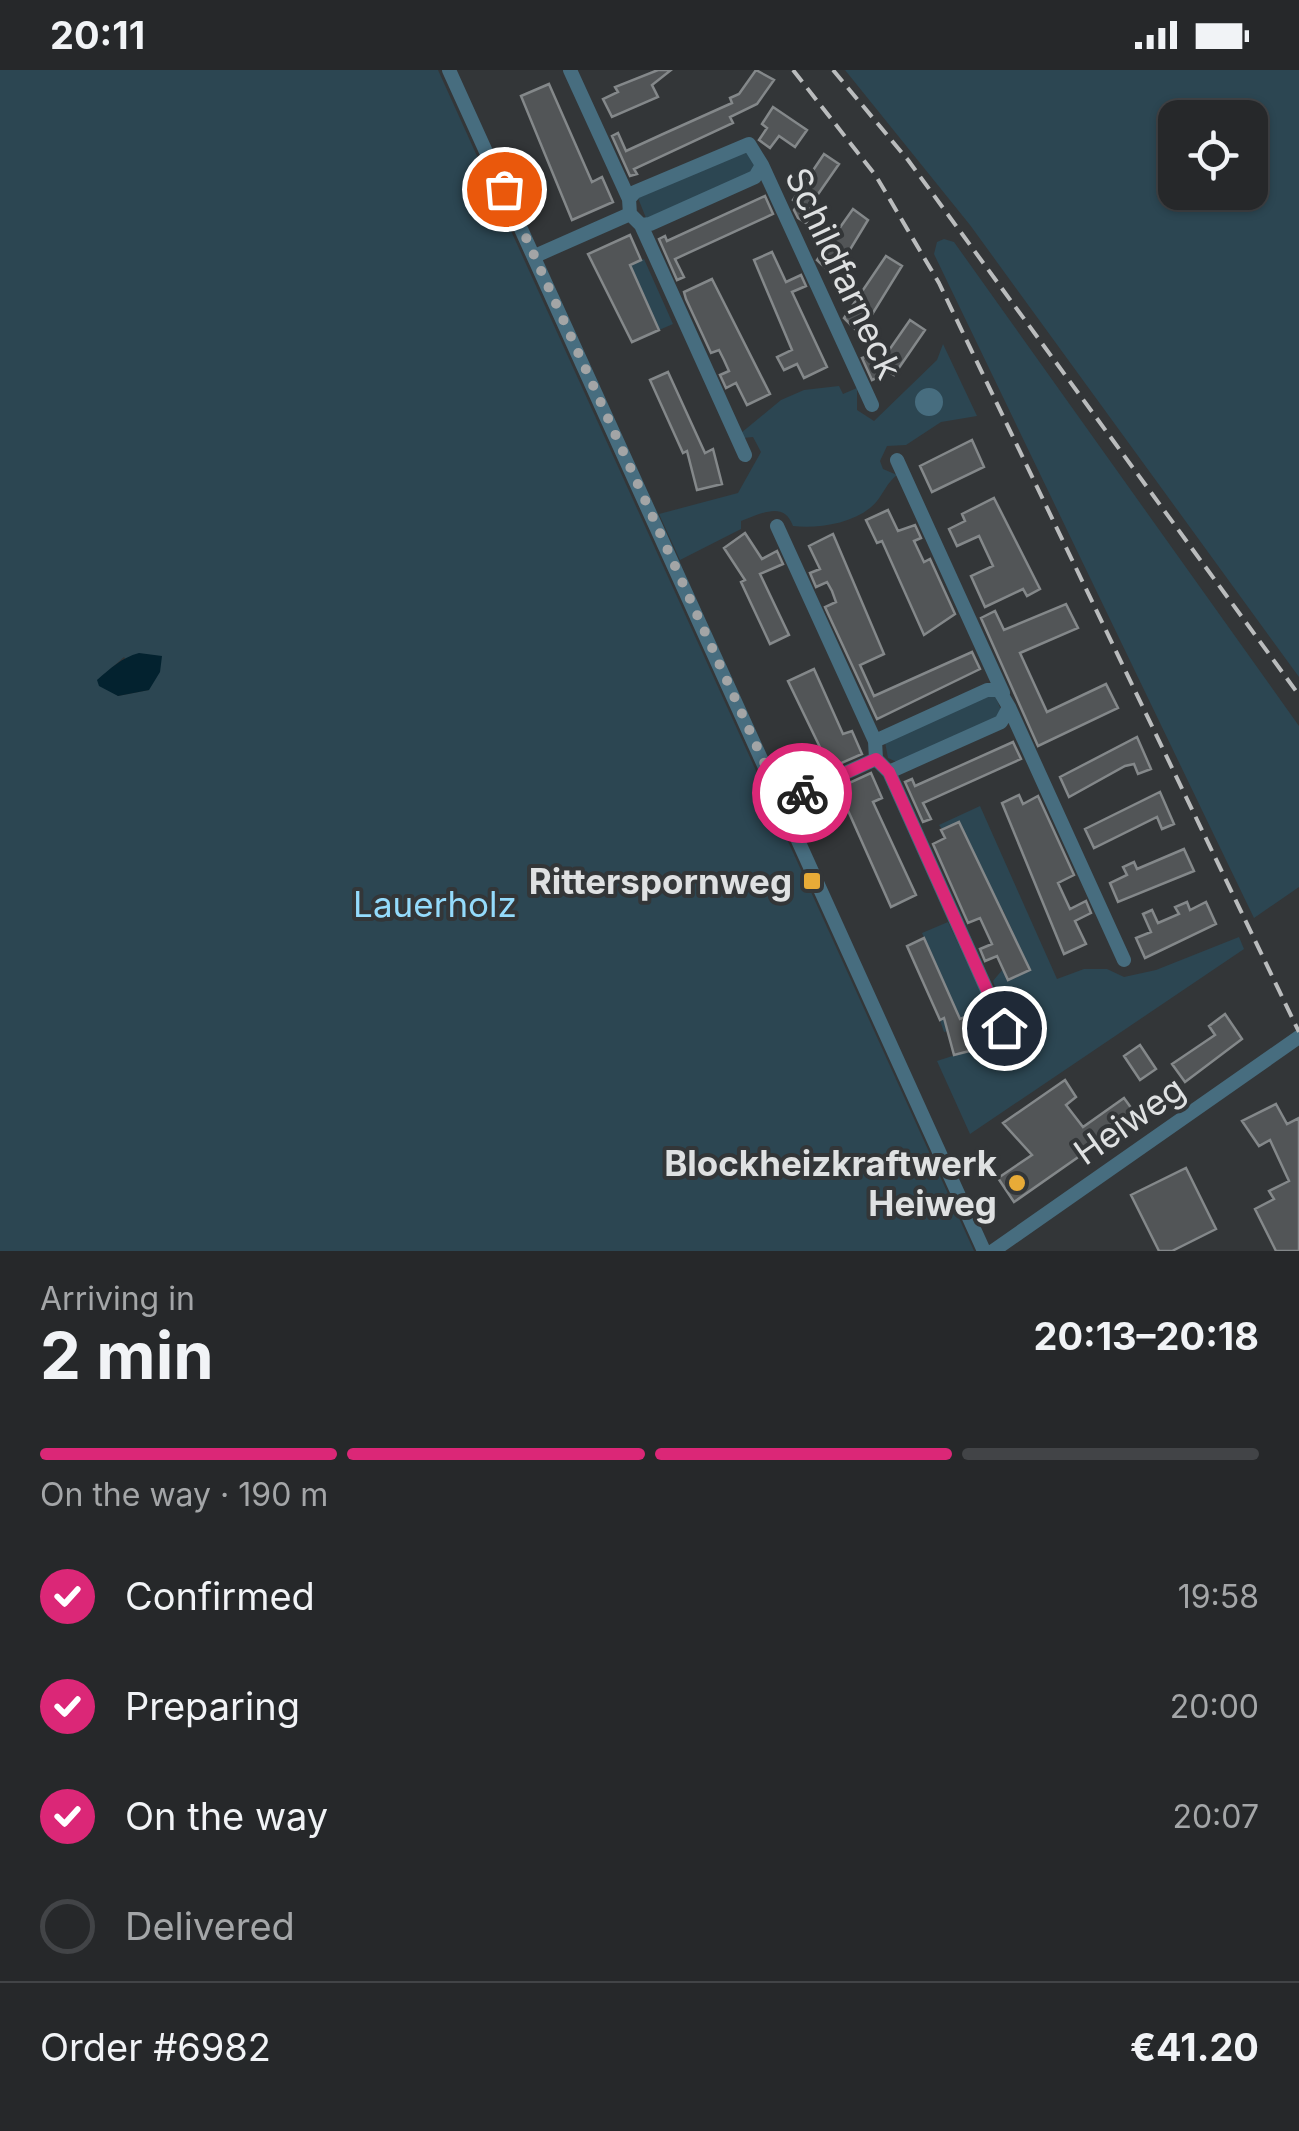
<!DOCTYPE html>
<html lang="en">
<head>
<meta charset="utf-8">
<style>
  :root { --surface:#26282a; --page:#323436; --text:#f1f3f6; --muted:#a4a6a8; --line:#424447; --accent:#db2777 }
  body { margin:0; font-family:Inter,sans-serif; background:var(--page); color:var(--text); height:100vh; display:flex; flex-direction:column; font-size:38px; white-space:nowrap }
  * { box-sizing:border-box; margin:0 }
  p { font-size:32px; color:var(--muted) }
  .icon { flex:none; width:55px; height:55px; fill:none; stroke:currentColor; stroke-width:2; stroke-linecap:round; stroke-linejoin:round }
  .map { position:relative; height:1181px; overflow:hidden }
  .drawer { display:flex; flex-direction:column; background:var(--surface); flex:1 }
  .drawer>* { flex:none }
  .tools { position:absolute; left:1158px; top:30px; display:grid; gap:20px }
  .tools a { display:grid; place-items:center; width:110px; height:110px; border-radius:20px; background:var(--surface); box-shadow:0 2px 8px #0004,0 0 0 2px var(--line); font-size:50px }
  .pin { position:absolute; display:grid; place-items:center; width:85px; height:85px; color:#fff; margin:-42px; border:5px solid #fff; border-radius:50%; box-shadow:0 2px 10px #0007 }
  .courier { position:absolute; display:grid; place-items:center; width:100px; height:100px; margin:-50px; border:8px solid #db2777; border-radius:50%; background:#fff; color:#222; box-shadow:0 2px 12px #0007 }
  .overview em { font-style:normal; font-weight:700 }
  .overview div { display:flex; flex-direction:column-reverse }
  .overview { display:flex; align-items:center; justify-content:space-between; height:170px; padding:0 40px }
  h1 { font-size:65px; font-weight:700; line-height:75px }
  .bar { display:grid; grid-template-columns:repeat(4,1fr); gap:15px 10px; align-content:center; height:120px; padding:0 40px }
  .bar i { height:12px; border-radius:8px; background:var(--line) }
  .bar .current { background:var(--accent) }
  .bar p { grid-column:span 4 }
  .line { display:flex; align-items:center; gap:25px; padding:0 40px; border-top:2px solid var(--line) }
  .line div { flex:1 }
  ol { padding:0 40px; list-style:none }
  li { display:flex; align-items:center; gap:30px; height:110px }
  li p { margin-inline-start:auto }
  li .icon { padding:10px; border-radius:50%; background:var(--accent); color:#fff; stroke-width:4 }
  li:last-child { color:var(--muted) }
  li i { width:55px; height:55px; border:5px solid var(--line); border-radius:50% }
  .status { display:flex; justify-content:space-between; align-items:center; height:70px; padding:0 50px; background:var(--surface); direction:ltr }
  .status svg { height:28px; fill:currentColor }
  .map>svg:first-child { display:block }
  .green { fill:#2c4652; fill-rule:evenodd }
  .water { fill:#03222f }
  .building { fill:#525557; stroke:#84888a; stroke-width:2.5 }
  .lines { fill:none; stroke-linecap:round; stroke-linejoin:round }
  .minor { stroke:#476d7f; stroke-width:14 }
  .rail { stroke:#babcbd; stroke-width:4; stroke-dasharray:15 8; stroke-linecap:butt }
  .done { stroke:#a3a5a6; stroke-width:10; stroke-dasharray:0 18 }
  .route { stroke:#db2777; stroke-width:12 }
  .poi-dot { fill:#e8ab37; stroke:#333638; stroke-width:4 }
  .labels { text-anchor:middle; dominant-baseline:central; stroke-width:8; stroke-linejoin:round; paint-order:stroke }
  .street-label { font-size:35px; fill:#dfe1e2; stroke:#333638 }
  .poi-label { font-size:35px; font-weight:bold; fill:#dfe1e2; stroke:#333638; text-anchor:end }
  .park-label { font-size:35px; fill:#94dbfc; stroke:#333638 }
</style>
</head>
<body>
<div class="status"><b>20:11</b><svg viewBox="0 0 49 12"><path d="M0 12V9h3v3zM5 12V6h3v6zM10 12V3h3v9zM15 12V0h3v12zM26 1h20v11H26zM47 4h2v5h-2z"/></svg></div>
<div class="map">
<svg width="1299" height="1181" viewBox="0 0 1299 1181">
  <rect width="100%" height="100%" fill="#333638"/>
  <path class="green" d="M0 0H438L974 1181H0ZM124 587 149 620 118 626 98 610Z
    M845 0H1299V607L970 155ZM1175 48H1250V122H1175Z
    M747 81 756 95 754 103 659 146 646 148 638 128Z
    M944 169 954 172 1299 656V817L1254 848 934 184 937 172Z
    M644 189 673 254 659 260 630 195Z
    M943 274 977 346 941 352 906 375 887 376 880 391 883 399 897 405C887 413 884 422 877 431 859 453 819 459 793 456 784 430 761 444 741 451V459L680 490 659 444 738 423 761 382 753 367 743 368 741 363 781 330 804 320 839 316 843 324 857 318V340L874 351 937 290Z
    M985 625 995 626 1003 644 899 693 888 688 885 672Z
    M980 736 1057 909 1084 899H1107L1124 907 1156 900 1239 867 1244 879 970 1064 937 991 977 978 970 955 944 962 940 950 957 942 922 863 948 852 987 936 972 944 973 949 989 942C997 954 994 970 987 981L993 985 1000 973 1015 969 1028 940 1020 943 1002 932 1016 925 1013 920 998 927 993 911 1003 899 1008 910 1030 900 1020 878 998 888 991 873 1013 862 1003 840 981 850 992 828 939 755Z"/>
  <path class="water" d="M139 583 162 586 160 602 149 620 118 626 99 616 97 610C111 598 121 588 139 583Z"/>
  <path class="building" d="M658 0H671L652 15 658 27 612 47 603 29 618 22 615 17Z
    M756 0 774 10 757 34 730 47 733 53 634 99 637 104 630 106 612 66 618 63 626 81 663 64 732 33 730 28 739 24Z
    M549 14 592 112 602 107 613 132 572 150 521 26Z
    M773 37 807 60 795 77 779 66 770 78 759 70 767 58 762 54Z
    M824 84 839 94 807 140 812 144 806 153 798 148 794 140 798 134 793 130Z
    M765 126 773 144 675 189 684 207 677 210 659 169 665 166 667 171Z
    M853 139 868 150 834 206 817 190Z
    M630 165 641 190 630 195 659 260 632 272 588 184Z
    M772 182 786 212 801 205 806 216 792 222 827 297 804 308 797 294 784 300 777 287 792 280 754 190Z
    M886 186 902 196 860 264 844 248Z
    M712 209 770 324 747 335 736 313 726 318 720 305 729 301 724 290 719 280 711 283 686 229 684 222Z
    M910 250 925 260 894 305 889 302 872 310 862 288 870 285 876 299Z
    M668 302 705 383 713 379 722 414 697 420 687 381 683 383 650 310Z
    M972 370 984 397 932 422 920 396Z
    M994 428 1040 519 1027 526 1023 519 985 537 971 506 993 496 979 466 957 476 949 459 965 451 962 444Z
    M888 440 898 461 915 455 921 468 914 471 924 492 930 489 955 544 924 565 882 471 877 473 866 450Z
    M745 463 762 489 777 481 783 494 760 504 789 565 770 574 741 512 745 510 724 478Z
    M833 464 884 584 860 595 874 626 972 582 980 599 877 649 825 537 836 532 832 521 827 512 816 517 810 503 820 499 809 476Z
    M1066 534 1078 558 1020 583 1047 642 1106 614 1118 638 1038 676 981 548 995 541 1004 560Z
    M814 599 843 664 852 661 862 684 830 698 788 611Z
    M1137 667 1151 699 1138 704 1134 694 1125 696 1069 727 1060 707Z
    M1013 672 1021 689 923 733 931 749 923 752 905 712 912 709 915 716Z
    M871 703 882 728 873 732 916 825 891 837 838 718Z
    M1160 722 1174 754 1162 759 1157 747 1094 778 1085 759Z
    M1019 725 1023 734 1038 726 1074 805 1058 813 1070 839 1086 831 1091 843 1075 851 1086 874 1064 884 1002 733Z
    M959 752 1030 900 1008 910 997 886 985 891 980 879 992 874 980 848 968 853 933 774 945 768 941 760Z
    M1184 779 1194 801 1118 832 1110 813 1127 805 1123 797 1134 792 1137 799Z
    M1187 832 1190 840 1206 832 1216 854 1145 888 1136 868 1151 862 1143 844 1152 840 1158 853 1179 844 1175 837Z
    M924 868 960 949 968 946 977 979 954 985 944 948 940 950 907 876Z
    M1225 944 1242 969 1185 1012 1172 994 1215 965 1209 956Z
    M1140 975 1156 999 1140 1010 1124 986Z
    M1065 1010 1076 1027 1066 1035 1083 1057 1124 1028 1137 1046 1014 1132 998 1108 1032 1085 1003 1053Z
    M1276 1034 1287 1054 1299 1048V1181H1276L1255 1139 1274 1129 1269 1121 1289 1111 1270 1070 1259 1076 1242 1051Z
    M1186 1098 1216 1159 1172 1181H1159L1131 1125Z"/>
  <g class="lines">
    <path class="minor" d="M449 0 984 1181
      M570 0 629 129
      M749 74 762 95 755 107 650 154 641 155 630 144 629 129 635 122Z
      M762 95 872 335
      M641 155 745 385
      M535 186 630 144
      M922 332a7 7 0 1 1 14 0a7 7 0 1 1-14 0Z
      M897 390 1003 623
      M777 456 875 671
      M987 620H999L1009 637 1001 652 889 702 876 689 875 671Z
      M1009 637 1124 890
      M889 702 1004 958
      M782 732 876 689
      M993 1181 1299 967"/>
    <path class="rail" d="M793 0 876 106 939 213 1299 962
      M833 0 908 90 1299 625"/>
  </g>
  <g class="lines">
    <path class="done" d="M504 119 782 732 802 723"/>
    <path class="route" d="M802 723 876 689 889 702 1004 958"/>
  </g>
  <g class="poi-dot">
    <rect x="802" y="801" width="20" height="20" rx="5"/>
    <circle cx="1017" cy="1113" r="10"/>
  </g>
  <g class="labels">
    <g class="street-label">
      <text transform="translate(844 203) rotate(65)">Schildfarneck</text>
      <text transform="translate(1129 1050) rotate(-35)">Heiweg</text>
    </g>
    <g class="poi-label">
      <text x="792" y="811">Ritterspornweg</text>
      <text x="997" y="1093">Blockheizkraftwerk<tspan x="997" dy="40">Heiweg</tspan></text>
    </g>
    <g class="park-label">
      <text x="435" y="834">Lauerholz</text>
    </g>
  </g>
</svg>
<div class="tools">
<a><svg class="icon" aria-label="locate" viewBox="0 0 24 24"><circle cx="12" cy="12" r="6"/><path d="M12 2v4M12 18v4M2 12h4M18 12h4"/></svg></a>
</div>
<div class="pin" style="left:504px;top:119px;background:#ea580c"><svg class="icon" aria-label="bag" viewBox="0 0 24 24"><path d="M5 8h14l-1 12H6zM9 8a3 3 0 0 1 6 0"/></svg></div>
<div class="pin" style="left:1004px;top:958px;background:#1f2937"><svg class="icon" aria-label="home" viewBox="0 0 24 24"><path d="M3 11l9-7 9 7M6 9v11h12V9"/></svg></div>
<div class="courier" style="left:802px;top:723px"><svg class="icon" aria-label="bike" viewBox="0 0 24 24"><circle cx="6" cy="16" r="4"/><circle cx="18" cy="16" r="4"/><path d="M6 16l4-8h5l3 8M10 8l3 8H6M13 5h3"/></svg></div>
</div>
<section class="drawer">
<div class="overview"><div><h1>2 min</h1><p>Arriving in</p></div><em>20:13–20:18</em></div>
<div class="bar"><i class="current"></i><i class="current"></i><i class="current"></i><i></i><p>On the way · 190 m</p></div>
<ol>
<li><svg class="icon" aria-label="check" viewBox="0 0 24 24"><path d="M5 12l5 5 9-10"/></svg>Confirmed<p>19:58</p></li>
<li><svg class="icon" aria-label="check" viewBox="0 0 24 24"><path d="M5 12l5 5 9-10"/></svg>Preparing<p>20:00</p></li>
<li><svg class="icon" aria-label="check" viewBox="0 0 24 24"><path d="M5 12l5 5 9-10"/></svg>On the way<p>20:07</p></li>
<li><i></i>Delivered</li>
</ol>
<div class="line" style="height:130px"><div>Order #6982</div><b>€41.20</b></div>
</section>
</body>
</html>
